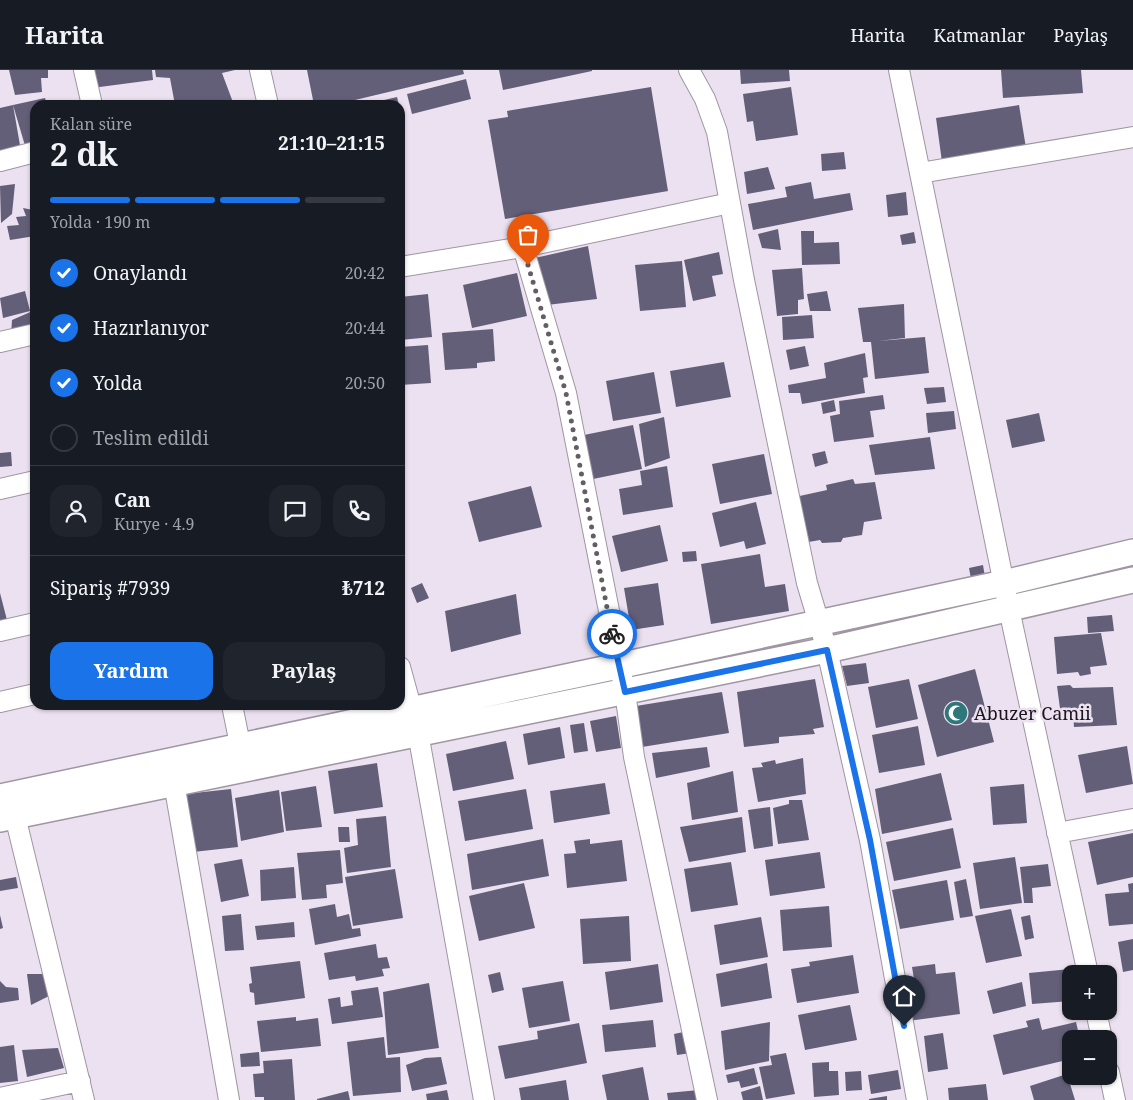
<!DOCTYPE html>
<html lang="tr">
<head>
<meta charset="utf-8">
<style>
  :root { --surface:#171b24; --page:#20242c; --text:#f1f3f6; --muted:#9ea1a6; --line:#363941; --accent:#1a73e8 }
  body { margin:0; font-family:"Noto Serif",serif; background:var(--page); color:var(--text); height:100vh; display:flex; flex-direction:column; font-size:19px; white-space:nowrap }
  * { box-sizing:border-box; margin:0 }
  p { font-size:16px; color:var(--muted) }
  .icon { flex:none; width:28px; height:28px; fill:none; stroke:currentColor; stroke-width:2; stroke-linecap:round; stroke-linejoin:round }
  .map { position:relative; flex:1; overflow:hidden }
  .side { position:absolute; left:30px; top:30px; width:375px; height:610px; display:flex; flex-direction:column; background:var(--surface); border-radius:15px; box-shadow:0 1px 4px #0004 }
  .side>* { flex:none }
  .fabs { position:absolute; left:1062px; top:895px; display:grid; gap:10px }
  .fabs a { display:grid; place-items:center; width:55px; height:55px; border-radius:10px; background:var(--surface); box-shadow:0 1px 4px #0004; font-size:25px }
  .pin { position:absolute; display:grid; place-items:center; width:42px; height:42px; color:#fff; margin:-51px -21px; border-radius:50% 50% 50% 0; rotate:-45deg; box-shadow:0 0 5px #0007 }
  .pin .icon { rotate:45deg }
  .courier { position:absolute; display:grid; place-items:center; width:50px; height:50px; margin:-25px; border:4px solid #1a73e8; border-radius:50%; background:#fff; color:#222; box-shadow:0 1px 6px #0007 }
  .summary em { font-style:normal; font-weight:700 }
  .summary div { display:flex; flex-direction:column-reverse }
  .summary { display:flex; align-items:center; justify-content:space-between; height:85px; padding:0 20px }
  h1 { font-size:32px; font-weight:700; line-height:38px }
  .bar { display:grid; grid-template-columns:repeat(4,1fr); gap:8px 5px; align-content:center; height:60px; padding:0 20px }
  .bar i { height:6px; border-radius:4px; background:var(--line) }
  .bar .on { background:var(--accent) }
  .bar p { grid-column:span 4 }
  .line { display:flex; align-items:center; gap:12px; padding:0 20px; border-top:1px solid var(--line) }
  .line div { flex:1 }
  .round { display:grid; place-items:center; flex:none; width:52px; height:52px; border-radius:15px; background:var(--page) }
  ol { padding:0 20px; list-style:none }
  li { display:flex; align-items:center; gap:15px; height:55px }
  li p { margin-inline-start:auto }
  li .icon { padding:5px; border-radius:50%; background:var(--accent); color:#fff; stroke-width:4 }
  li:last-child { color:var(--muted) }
  li i { width:28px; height:28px; border:2px solid var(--line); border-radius:50% }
  .primary-button { display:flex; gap:10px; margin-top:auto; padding:10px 20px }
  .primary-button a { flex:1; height:58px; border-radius:15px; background:var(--accent); color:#fff; font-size:20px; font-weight:700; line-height:58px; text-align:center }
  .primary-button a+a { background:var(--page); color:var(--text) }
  header { display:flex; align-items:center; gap:30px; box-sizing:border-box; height:70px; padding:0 25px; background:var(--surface); border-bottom:1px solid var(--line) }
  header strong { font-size:24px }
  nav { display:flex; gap:28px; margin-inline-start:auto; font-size:18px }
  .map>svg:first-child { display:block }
  .building { fill:#645f79 }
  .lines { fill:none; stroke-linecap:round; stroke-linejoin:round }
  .minor-casing { stroke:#a095a3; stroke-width:22 }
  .tertiary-casing { stroke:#a095a3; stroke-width:28 }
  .minor { stroke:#fff; stroke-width:20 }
  .tertiary { stroke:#fff; stroke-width:25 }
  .done { stroke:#645d66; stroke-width:5; stroke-dasharray:0 9 }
  .route { stroke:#1a73e8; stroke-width:6 }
  .labels { text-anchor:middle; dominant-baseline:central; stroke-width:5; stroke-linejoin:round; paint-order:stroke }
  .poi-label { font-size:18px; fill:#1a161b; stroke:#ece1f0; text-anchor:start }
</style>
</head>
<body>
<header>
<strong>Harita</strong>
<nav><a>Harita</a><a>Katmanlar</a><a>Paylaş</a></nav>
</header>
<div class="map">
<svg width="1133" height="1030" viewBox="0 0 1133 1030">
  <rect width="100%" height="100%" fill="#ece1f0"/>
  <path class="building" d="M9 0H48V8H41L42 22 15 25Z
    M88 0H152L153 10 92 18Z
    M155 0H235L222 3 234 35H175L170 8 156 7Z
    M307 0H463L464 4 334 35H314Z
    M499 0H592V1L503 20Z
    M740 0H789L790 11 741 14Z
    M1001 0H1081L1083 23 1003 28Z
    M466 9 471 29 412 44 407 24Z
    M651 17 668 121 505 149 488 50 508 47 507 41Z
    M791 17 798 65 756 71 753 51 747 52 743 24Z
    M397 27 399 35H367V34Z
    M45 28 47 35H35V77L26 79 13 35Z
    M13 35 21 81 0 87V38Z
    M1019 35 1026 78 942 92 936 48Z
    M844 82 846 99 822 101 821 84Z
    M768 97 775 119 747 124 744 102Z
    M811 112 814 129 850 123 853 140 753 160 748 134 787 127 785 117Z
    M15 114 12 144 1 153 0 116Z
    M906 122 908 145 888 147 886 125Z
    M23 138 33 140 35 166 10 170 7 156 19 155 16 147 26 146Z
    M778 159 781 180 762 178 758 164Z
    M801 161H814V173L839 172 840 194 802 195Z
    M914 162 916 173 902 175 900 165Z
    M588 176 597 229 547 235 535 188Z
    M719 182 723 204 712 206 716 226 693 231 684 190Z
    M682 191 686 237 640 241 635 195Z
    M802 198 804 229 798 230V244L777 246 772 200Z
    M517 203 527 246 472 258 463 215Z
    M25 221 30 241 3 248 0 228Z
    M827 221 831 241H810L807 224Z
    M428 224 432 267 400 270V227Z
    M904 234 905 268 878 271 925 267 929 303 875 309 871 272H863L858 238Z
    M35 240V258L11 265 12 250Z
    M812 245 814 268 783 270 782 247Z
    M493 259 495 291 477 293V298L445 300 442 263Z
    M428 275 431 313 400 315V277Z
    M805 276 809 296 790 300 786 280Z
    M865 283 868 307 863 308 865 323 802 334 800 323H789L788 315 826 308 824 293Z
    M724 292 731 327 676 337 670 301Z
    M654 302 661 343 613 351 606 311Z
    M944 317 946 332 927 334 924 318Z
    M883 325 885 339 870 341 874 367 834 372 830 346 840 344 839 331Z
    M834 330 836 341 823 344 821 333Z
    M954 341 956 359 928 363 926 343Z
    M1039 343 1045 371 1012 378 1006 350Z
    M664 347 670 388 645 397 639 354Z
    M633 355 642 399 593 409 584 365Z
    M930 367 935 399 875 405 869 375Z
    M825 381 828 393 815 397 812 384Z
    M11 382 12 396 0 397V383Z
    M764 384 772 424 720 434 712 394Z
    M667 396 673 437 623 445 619 419 642 415 640 401Z
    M853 409 855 414 875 412 882 449 864 452 862 465 843 468 841 472 822 473 820 470 803 473 795 427 827 420 826 415Z
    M531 416 542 457 479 472 468 432Z
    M756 432 766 474 746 479 744 471 720 477 712 443Z
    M660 455 668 491 621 502 612 466Z
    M696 481 697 491 683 492 682 482Z
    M760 484 765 517 785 514 789 541 711 554 701 494Z
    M983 495 985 507 971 509 969 498Z
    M422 513 429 528 417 533 411 518Z
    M658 513 664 555 631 560 624 518Z
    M0 523 7 550 0 553Z
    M516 524 521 564 451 582 445 541Z
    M1112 545 1114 561 1088 563 1087 547Z
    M1101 563 1107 595 1090 597 1091 604 1080 606 1078 602 1057 604 1054 567Z
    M866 593 869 613 847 616 842 596Z
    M975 599 994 672 937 687 918 615Z
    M815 609 824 657 813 659 815 664 779 667V673L744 677 737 622Z
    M909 609 918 649 876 658 868 617Z
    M1070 615 1073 618 1113 617 1117 655 1074 657 1073 644 1061 646 1057 616Z
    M722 622 729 663 642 677 636 636Z
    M616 646 621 678 596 682 590 651Z
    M584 653 588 681 574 683 570 655Z
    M918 656 925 695 879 703 872 665Z
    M560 657 565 688 528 695 523 664Z
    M506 671 514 709 453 721 446 684Z
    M1127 676 1133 714 1086 723 1078 685Z
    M707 677 710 697 656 708 652 683Z
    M803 688 806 724 758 732 752 698 763 697 761 693 775 690 776 694Z
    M377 693 383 737 334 744 328 701Z
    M733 701 738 742 692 750 687 713Z
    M941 703 952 750 882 764 875 719Z
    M605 713 610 744 554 753 550 721Z
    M1024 714 1027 753 993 755 990 717Z
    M316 716 322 757 286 761 281 722Z
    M231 719 238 777 193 782 185 724Z
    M526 719 533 759 465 771 458 731Z
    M279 720 284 762 241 771 235 728Z
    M789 730H802L809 770 778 774 773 738 789 734Z
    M770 737 773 776 754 779 748 740Z
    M386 746 391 797 347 803 344 778 358 775 356 749Z
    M742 747 746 782 689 792 680 757Z
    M338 757H349L350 772H339Z
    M953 758 961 798 894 811 886 772Z
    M1133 763V807L1097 815 1088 772Z
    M543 769 549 806 472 820 467 784Z
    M590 769V774L622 770 627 811 567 818 564 784 576 783 574 771Z
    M340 780 343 813 326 815 327 828 302 830 297 783Z
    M820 782 825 818 770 826 765 790Z
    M1015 787 1022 833 980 839 973 793Z
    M242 789 249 826 221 832 214 794Z
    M731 792 738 835 691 842 684 799Z
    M1048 794 1051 816 1032 818 1033 833H1024L1020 797Z
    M294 797 296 828 261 831 260 800Z
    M395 799 403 848 353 856 345 807Z
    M16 807 18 818 0 821V810Z
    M966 809 973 846 960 848 954 812Z
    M947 810 954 850 900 859 892 820Z
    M524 813 535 858 479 871 469 826Z
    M1133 813V854L1109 856 1105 824 1129 822 1128 814Z
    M335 834 337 847 349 844 352 859 360 858 361 866 315 875 309 839Z
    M829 836 832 877 783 881 780 840Z
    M1011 839 1022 886 986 893 975 846Z
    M241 844 244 880 225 881 222 846Z
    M0 845 3 858 0 859Z
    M1030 845 1034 868 1025 870 1021 847Z
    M629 846 631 891 583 894 580 849Z
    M761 847 768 887 720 895 714 855Z
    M294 852 295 867 257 870 255 856Z
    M1133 869V900L1123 902 1118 872Z
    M376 874 378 888 387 887 390 898 382 899 384 906 356 911 355 906 329 910 324 883Z
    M853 885 859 923 797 933 791 899 810 896 809 892Z
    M300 891 305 928 255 935 254 923 250 922 249 914 252 913 250 897Z
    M767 893 772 928 721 937 716 904Z
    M658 894 663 932 610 940 605 902Z
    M935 894 936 904 955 902 960 944 908 951 903 910 914 909 912 897Z
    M1070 899 1071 931 1032 934 1029 903Z
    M500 902 504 920 492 923 488 905Z
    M27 904H44L49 926 31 935Z
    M0 911 6 917 18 918 19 930 0 933Z
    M563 911 570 951 529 958 522 918Z
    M1022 912 1026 936 993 944 987 921Z
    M429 913 439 978 388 985 383 922Z
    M378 917 383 947 332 954 328 929 340 927 341 937 353 935 351 921Z
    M850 935 857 970 805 980 798 945Z
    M296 947V951L318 948 321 976 261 982 257 951Z
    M1039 948 1042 960 1076 952 1080 969H1071V989L1003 1005 993 965 1028 957 1026 951Z
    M653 950 656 977 605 982 602 955Z
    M770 952 769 991 725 1000 721 961Z
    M579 953 587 993 505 1009 498 976 538 969 537 961Z
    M688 961 691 983 677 985 674 964Z
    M943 963 948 999 928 1002 924 966Z
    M384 967 386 988 400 987 401 1022 353 1026 347 972Z
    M14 975 18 1011 0 1013V977Z
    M58 978 64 998 27 1007 22 980Z
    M259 982 260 996 241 997 240 984Z
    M786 983 795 1024 766 1029 759 997 772 995 770 986Z
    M441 987 447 1014 412 1021 406 995 425 988Z
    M292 989 295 1030H264V1027H255L253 1004 264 1003 263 991Z
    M829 992V1001H838L839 1025 814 1027 812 993Z
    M643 997 649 1030H607L602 1005Z
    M754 998 758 1014 741 1018 739 1011 728 1013 726 1005Z
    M898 1000 901 1019 871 1024 868 1005Z
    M861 1001 862 1020 846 1021 845 1002Z
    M1067 1004 1075 1030H1034L1030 1016Z
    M566 1010 569 1030H521L519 1018Z
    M986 1014 988 1030H949L948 1018Z
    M760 1016 763 1030H743L741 1022Z
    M447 1020 449 1030H427L426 1024Z
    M699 1020 700 1030H668L667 1023Z
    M348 1021 350 1030H317V1029Z
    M887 1026V1030H869V1029Z"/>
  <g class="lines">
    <g class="minor-casing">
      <path id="minor" d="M84 0 92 35
        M260 0 268 35
        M689 0 705 29 717 62 744 210 807 513 827 580 870 770 917 1030
        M899 0 1009 539 1088 904
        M0 91 35 82
        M920 103 1133 67
        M523 177 566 323 625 622 634 687 707 1030
        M400 197 523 177 730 133
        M0 272 35 264
        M0 419 35 411
        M0 561 35 553
        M400 597 418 663 484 1030
        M0 632 35 624
        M232 635 243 689
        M174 713 229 1030
        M15 746 84 1030
        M1057 763 1133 749
        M1096 941 1102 969
        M1109 1002 1115 1030
        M0 1028 80 1011"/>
    </g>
    <g class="tertiary-casing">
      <path id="tertiary" d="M0 727 618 596 1004 513 1133 482
        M0 749 827 580 1133 510"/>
    </g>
    <use href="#minor" class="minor"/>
    <use href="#tertiary" class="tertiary"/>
  </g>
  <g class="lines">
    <path class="done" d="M528 195 566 323 612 564"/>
    <path class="route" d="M612 564 625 622 827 580 870 770 904 956"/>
  </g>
  <defs>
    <g id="mosque-disc" transform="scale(1.25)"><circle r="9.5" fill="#2e787b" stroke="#ece1f0"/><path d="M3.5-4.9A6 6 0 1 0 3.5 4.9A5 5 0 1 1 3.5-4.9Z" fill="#fff"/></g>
  </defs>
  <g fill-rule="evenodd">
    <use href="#mosque-disc" x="956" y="643"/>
  </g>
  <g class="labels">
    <g class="poi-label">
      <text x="974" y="643">Abuzer Camii</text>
    </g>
  </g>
</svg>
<div class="fabs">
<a>+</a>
<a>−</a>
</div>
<div class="pin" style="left:528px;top:195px;background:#ea580c"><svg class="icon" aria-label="bag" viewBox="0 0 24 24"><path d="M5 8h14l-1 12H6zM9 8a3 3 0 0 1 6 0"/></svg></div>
<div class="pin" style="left:904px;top:956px;background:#1f2937"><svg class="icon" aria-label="home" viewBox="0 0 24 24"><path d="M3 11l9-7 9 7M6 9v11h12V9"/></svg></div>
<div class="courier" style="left:612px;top:564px"><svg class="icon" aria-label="bike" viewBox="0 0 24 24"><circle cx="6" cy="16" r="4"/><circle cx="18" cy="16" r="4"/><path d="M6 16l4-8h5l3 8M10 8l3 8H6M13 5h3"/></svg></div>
<section class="side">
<div class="summary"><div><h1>2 dk</h1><p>Kalan süre</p></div><em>21:10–21:15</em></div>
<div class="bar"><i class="on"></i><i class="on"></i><i class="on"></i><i></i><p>Yolda · 190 m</p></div>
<ol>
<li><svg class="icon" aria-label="check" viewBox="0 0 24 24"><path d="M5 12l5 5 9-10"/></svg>Onaylandı<p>20:42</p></li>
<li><svg class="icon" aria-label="check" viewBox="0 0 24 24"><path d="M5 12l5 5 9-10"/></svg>Hazırlanıyor<p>20:44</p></li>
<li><svg class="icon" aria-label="check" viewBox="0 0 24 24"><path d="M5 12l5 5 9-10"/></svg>Yolda<p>20:50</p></li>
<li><i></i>Teslim edildi</li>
</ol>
<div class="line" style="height:90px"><a class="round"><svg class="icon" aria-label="person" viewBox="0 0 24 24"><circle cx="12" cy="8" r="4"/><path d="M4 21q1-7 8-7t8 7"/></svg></a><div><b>Can</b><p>Kurye · 4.9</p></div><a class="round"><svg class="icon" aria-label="chat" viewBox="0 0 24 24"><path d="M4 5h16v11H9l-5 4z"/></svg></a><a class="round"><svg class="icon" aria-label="phone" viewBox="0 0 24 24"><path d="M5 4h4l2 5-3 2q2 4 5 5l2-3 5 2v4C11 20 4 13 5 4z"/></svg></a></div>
<div class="line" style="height:65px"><div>Sipariş #7939</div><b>₺712</b></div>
<div class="primary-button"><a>Yardım</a><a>Paylaş</a></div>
</section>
</div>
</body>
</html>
